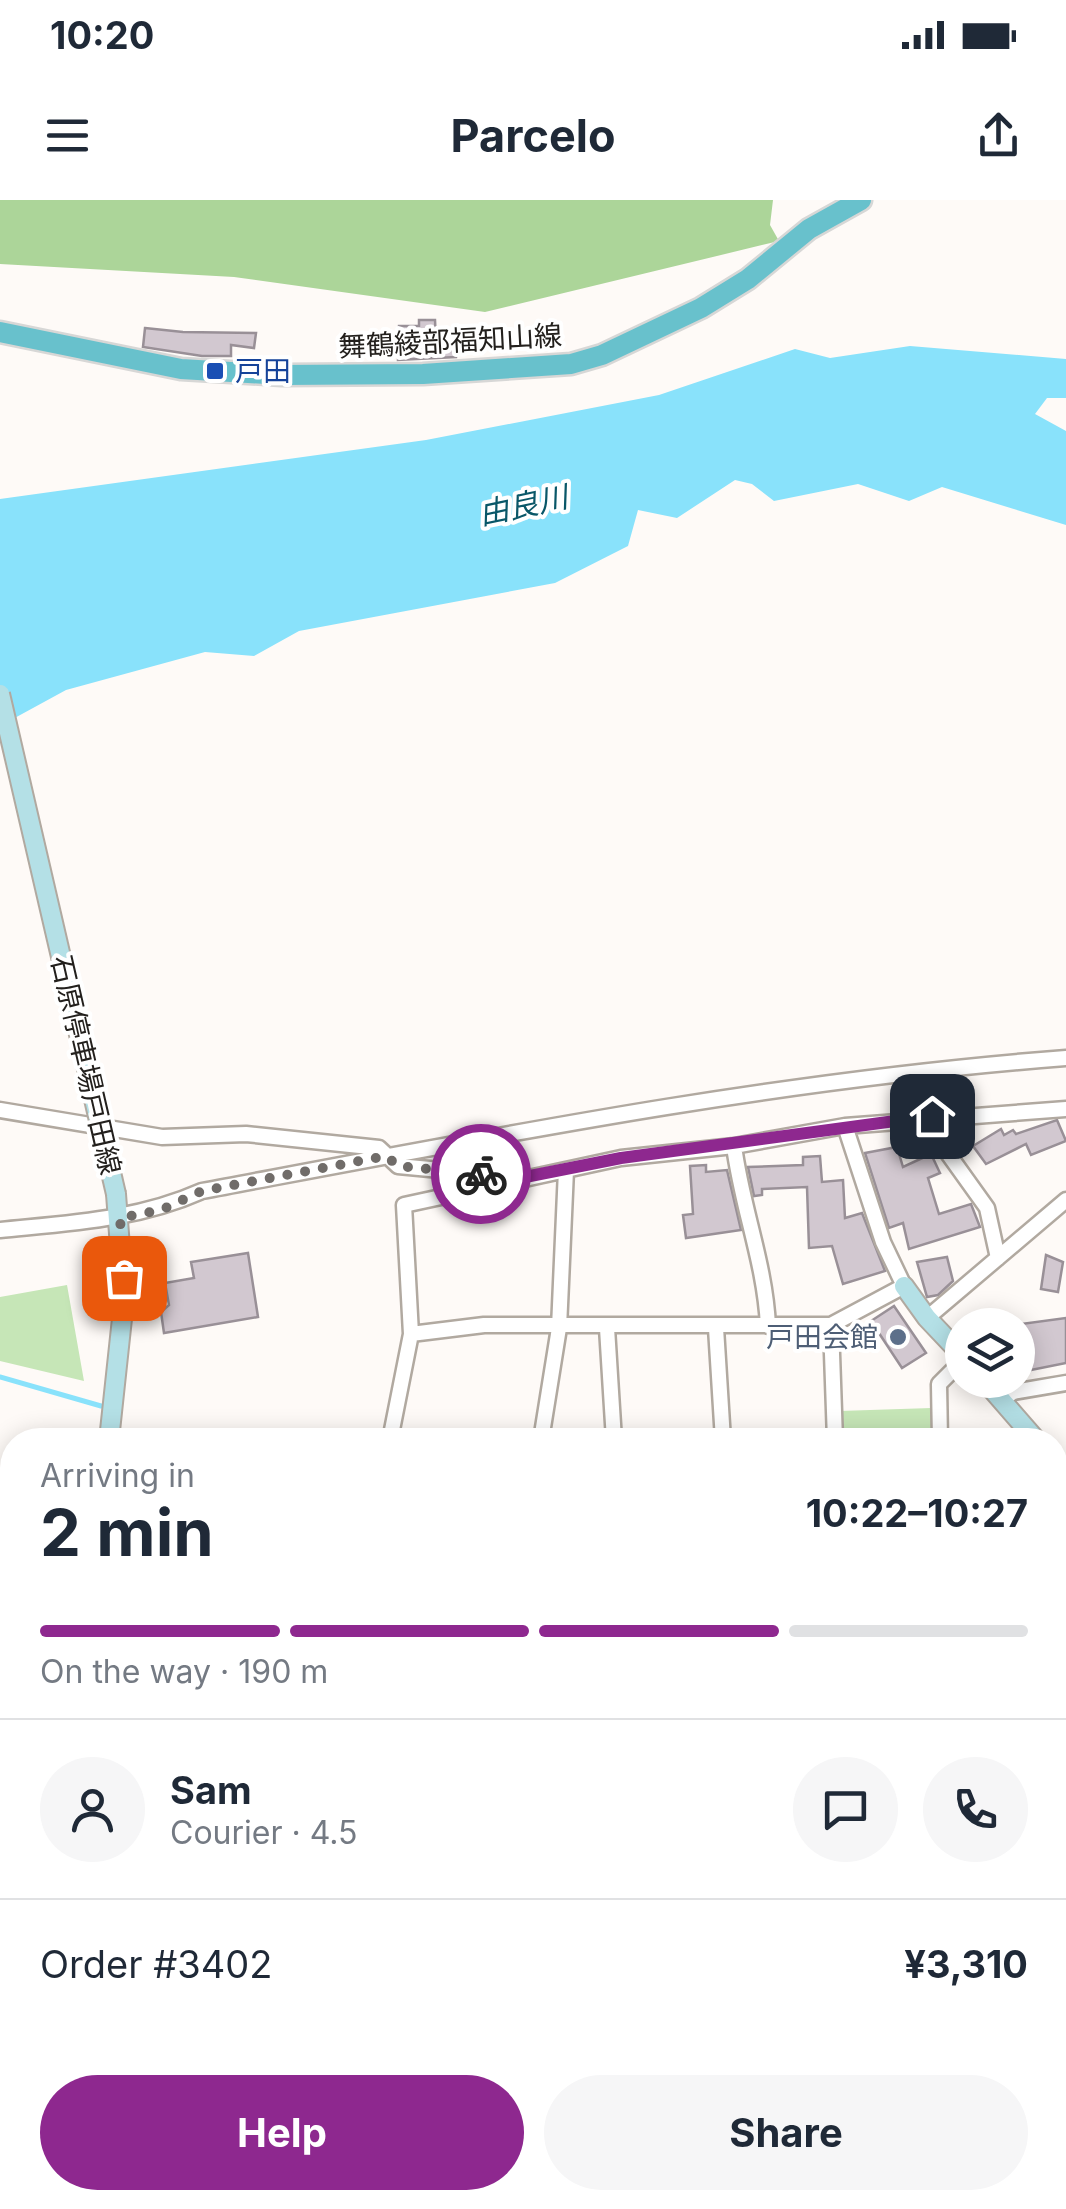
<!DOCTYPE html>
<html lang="en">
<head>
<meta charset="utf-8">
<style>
  :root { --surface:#fff; --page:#f6f6f7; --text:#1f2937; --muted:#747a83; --line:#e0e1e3; --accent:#8e288f }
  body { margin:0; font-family:Inter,"Noto Sans JP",sans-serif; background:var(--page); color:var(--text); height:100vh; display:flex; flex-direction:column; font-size:38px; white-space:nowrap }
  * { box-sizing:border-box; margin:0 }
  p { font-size:32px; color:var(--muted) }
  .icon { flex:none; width:55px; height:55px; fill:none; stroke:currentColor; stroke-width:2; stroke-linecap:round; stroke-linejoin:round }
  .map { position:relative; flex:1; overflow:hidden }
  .drawer { position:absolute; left:0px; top:1228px; width:1068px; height:782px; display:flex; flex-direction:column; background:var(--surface); border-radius:40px 40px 0 0; box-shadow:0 5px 25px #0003 }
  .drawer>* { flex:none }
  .buttons { position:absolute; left:945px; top:1108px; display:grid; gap:20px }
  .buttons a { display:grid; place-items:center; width:90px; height:90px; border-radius:50%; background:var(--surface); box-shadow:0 5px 25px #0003; font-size:50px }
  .pin { position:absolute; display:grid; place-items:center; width:85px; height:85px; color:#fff; margin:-42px; border-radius:20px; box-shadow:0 5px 15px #0006 }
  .courier { position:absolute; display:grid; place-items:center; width:100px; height:100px; margin:-50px; border:8px solid #8e288f; border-radius:50%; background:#fff; color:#222; box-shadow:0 2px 12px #0007 }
  .summary em { font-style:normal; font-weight:700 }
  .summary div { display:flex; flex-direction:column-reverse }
  .summary { display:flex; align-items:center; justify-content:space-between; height:170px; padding:0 40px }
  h1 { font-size:65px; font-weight:700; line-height:75px }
  .bar { display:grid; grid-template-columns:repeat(4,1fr); gap:15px 10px; align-content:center; height:120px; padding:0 40px }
  .bar i { height:12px; border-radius:8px; background:var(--line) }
  .bar .active { background:var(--accent) }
  .bar p { grid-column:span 4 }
  .line { display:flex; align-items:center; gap:25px; padding:0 40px; border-top:2px solid var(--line) }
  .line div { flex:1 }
  .round { display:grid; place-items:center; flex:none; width:105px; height:105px; border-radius:52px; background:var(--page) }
  .cta { display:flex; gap:20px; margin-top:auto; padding:20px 40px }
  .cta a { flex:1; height:115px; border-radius:60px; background:var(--accent); color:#fff; font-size:40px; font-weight:700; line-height:115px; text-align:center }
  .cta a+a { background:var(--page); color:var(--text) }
  .status { display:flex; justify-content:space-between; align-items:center; height:70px; padding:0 50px; background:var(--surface); direction:ltr }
  .status svg { height:28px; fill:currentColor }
  header { display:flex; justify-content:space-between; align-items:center; height:130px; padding:0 40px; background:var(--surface); font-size:45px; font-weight:700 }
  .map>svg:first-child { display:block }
  .green { fill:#c6e6b7 }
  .forest { fill:#acd599 }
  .water { fill:#89e2fb }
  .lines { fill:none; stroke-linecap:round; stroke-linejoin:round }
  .stream { stroke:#89e2fb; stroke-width:5 }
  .building { fill:#d2c8d0; stroke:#999097; stroke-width:2.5 }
  .street-casing { stroke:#b1a9a0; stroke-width:19 }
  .secondary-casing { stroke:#b1a9a0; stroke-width:22 }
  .primary-casing { stroke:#d7d7d6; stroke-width:25 }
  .street { stroke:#fff; stroke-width:14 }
  .secondary { stroke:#b4e0e6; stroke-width:18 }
  .primary { stroke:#68c1cc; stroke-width:20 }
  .secondary-bridge-casing { stroke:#b1a9a0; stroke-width:22; stroke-linecap:butt }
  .secondary-bridge { stroke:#b4e0e6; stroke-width:18 }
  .done { stroke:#706c69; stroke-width:10; stroke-dasharray:0 18 }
  .route { stroke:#8e288f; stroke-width:12 }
  .transit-dot { fill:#1a4fb4; stroke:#fff; stroke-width:4 }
  .service-dot { fill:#5c6f8a; stroke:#fff; stroke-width:4 }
  .labels { text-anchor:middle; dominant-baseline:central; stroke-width:8; stroke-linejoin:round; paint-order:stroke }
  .street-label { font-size:28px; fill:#23201d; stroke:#fff }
  .transit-label { font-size:28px; fill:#164399; stroke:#fff; text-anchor:start }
  .service-label { font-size:28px; fill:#4e5e75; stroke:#fff; text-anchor:end }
  .water-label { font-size:30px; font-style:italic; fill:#095768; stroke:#fff }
</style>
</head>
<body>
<div class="status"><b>10:20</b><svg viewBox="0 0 49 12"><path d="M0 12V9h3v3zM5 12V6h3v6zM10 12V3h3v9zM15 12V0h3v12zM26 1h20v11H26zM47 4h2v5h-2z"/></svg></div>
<header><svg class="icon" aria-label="menu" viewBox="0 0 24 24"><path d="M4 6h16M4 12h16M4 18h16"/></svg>Parcelo<svg class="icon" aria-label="share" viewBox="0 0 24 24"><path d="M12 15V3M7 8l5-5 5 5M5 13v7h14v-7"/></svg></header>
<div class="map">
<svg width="1066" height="2009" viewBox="0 0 1066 2009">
  <rect width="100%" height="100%" fill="#fefaf7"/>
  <path class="green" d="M67 1085 84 1181 0 1161V1097Z
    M931 1208 932 1240H841L840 1211Z"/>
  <path class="forest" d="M0 0H773L770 25 779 41 485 112 234 77 0 64Z"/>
  <path class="water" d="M910 146 1066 159V198H1047L1035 214 1066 231V325L942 287 909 301 858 284 774 301 752 284 735 280 677 318 638 310 628 346 555 383 299 431 254 456 205 452 66 490 0 526V299L426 240 659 195 795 149 830 158Z"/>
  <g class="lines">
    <path class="stream" d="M0 1177 101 1206
      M0 1317 12 1320
      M1055 1575 1066 1579"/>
  </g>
  <path class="building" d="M419 120H435L436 141H457L456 157 398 160 399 126H419Z
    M145 128 183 132 256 133 254 148 231 145V156H202L143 147Z
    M1057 920 1066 941 1031 955 1026 944 986 964 973 946 1001 929 1004 935 1013 930 1016 934Z
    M897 947 903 967 931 954 940 973 928 978 939 1014 971 1004 980 1027 909 1049 903 1023 889 1028 865 953Z
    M820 956 822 982 843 980 845 1018 862 1013 885 1071 843 1084 832 1046 809 1048 807 987 762 989V995L754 996 748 967 803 965V957Z
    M706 965V972L727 970 741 1030 686 1038 683 1015 693 1014 690 966Z
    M248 1053 258 1117 164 1133 161 1112 169 1105 165 1083 194 1078 191 1062Z
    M1046 1055 1063 1062 1058 1092 1041 1089Z
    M947 1057 953 1081 938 1095 927 1097 917 1062Z
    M894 1106 926 1153 902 1168 871 1121Z
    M1066 1118V1163L1026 1171 1021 1124Z"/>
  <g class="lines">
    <g class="street-casing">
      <path id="street" d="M0 910 162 937 246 934 379 948 398 966 514 977
        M932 916 939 941 987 1008 998 1058
        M734 946C742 1008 765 1063 768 1126
        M0 1030C70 1023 137 1020 202 991 489 937 775 880 1066 858
        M927 1118 1066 1000
        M831 1125 835 1240
        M607 1128 614 1240
        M716 1128 723 1240
        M411 1134 484 1125H831L904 1086 883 1042 845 926
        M1002 1200 1013 1192 1066 1183
        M390 1240 411 1134 404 1005 621 958 734 946 845 926 1066 909
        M541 1240 559 1128 566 970
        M940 1240 939 1184 962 1161
        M1055 1311 1066 1306
        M0 1385 12 1384
        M1056 1435 1059 1548"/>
    </g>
    <g class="secondary-casing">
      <path id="secondary" d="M904 1086 927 1118 962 1155
        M984 1180 1036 1240
        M109 1240 124 1100 116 994
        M1055 1262 1066 1275
        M1055 1662 1066 1661
        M0 1757 12 1756
        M49 1998 50 2009"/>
    </g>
    <g class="primary-casing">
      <path id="primary" d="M0 132 181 169 282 175 423 174 571 164 602 155 701 108 748 79 809 29 861 0"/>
    </g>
    <use href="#street" class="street"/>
    <use href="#secondary" class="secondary"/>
    <use href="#primary" class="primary"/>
    <g class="secondary-bridge-casing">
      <path id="secondary-bridge" d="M0 494 116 994"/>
    </g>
    <use href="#secondary-bridge" class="secondary-bridge"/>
  </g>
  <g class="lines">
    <path class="done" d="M124 1078 120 1018 161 1010 202 991 386 956 398 966 481 974"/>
    <path class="route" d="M481 974 520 978 621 958 932 916"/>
  </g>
  <rect class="transit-dot" x="205" y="161" width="20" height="20" rx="5"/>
  <circle class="service-dot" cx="898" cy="1137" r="10"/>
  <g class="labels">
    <g class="street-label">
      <text transform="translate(450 141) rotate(-3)">舞鶴綾部福知山線</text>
      <text transform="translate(86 865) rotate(77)">石原停車場戸田線</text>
    </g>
    <g class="transit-label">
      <text x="235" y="171">戸田</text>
    </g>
    <g class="service-label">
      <text x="878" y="1137">戸田会館</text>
    </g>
    <g class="water-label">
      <text transform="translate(523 305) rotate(-12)">由良川</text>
    </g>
  </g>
</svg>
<div class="buttons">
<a><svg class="icon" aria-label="layers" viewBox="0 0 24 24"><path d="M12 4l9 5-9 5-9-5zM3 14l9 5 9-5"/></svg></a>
</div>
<div class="pin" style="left:124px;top:1078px;background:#ea580c"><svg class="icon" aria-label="bag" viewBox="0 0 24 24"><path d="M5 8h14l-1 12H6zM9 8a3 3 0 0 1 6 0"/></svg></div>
<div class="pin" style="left:932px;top:916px;background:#1f2937"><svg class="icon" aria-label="home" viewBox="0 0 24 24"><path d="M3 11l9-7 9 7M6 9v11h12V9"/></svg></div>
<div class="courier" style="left:481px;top:974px"><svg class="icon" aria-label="bike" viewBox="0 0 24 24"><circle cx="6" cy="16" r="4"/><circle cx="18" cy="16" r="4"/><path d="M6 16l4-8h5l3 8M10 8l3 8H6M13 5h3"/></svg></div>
<section class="drawer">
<div class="summary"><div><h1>2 min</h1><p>Arriving in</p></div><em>10:22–10:27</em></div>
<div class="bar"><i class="active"></i><i class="active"></i><i class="active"></i><i></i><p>On the way · 190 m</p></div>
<div class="line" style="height:180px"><a class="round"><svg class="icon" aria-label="person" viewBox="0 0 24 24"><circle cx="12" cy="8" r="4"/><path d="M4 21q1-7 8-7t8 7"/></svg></a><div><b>Sam</b><p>Courier · 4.5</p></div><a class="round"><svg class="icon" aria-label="chat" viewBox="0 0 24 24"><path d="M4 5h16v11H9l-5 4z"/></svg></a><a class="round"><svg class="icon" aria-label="phone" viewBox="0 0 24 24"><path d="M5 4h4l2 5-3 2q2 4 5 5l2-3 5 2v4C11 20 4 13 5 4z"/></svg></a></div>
<div class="line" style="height:130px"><div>Order #3402</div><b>¥3,310</b></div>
<div class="cta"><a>Help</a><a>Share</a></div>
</section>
</div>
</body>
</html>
